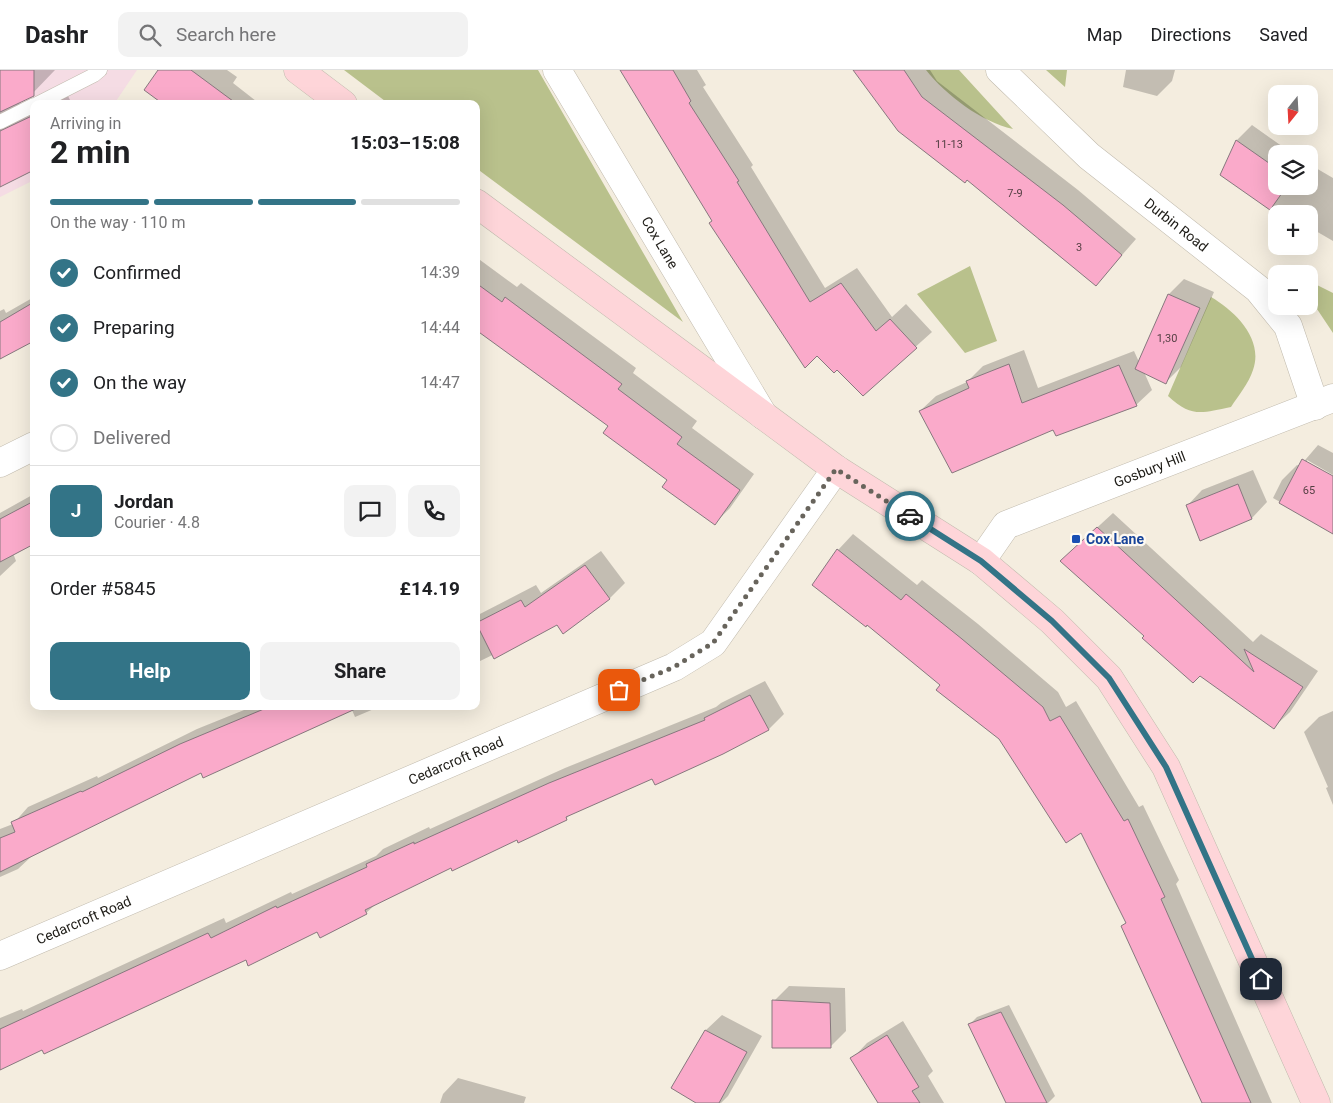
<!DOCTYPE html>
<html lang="en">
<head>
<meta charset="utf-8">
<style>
  :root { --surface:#fff; --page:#f2f2f2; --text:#202124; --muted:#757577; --line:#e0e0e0; --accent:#337487 }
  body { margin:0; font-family:Roboto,sans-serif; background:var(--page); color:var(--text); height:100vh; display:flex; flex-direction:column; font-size:19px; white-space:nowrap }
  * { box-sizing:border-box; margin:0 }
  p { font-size:16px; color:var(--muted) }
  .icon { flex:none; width:28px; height:28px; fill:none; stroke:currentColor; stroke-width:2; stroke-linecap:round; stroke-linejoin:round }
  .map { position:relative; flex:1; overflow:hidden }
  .sheet { position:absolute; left:30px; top:30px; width:450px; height:610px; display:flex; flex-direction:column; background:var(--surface); border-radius:10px; box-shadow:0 5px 20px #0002 }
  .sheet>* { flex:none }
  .needle { width:32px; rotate:198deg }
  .controls { position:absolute; left:1268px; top:15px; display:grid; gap:10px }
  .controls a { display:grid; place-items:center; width:50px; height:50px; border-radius:10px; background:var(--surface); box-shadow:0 5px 20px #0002; font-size:25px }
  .pin { position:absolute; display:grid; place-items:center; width:42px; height:42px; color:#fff; margin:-21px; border-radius:10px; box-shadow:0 2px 8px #0006 }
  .courier { position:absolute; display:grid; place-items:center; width:50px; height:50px; margin:-25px; border:4px solid #337487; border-radius:50%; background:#fff; color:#222; box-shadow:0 1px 6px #0007 }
  .headline em { font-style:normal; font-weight:700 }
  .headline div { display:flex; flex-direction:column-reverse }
  .headline { display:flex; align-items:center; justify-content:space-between; height:85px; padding:0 20px }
  h1 { font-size:32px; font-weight:700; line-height:38px }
  .bar { display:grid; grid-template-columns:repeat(4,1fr); gap:8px 5px; align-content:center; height:60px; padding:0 20px }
  .bar i { height:6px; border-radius:4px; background:var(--line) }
  .bar .current { background:var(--accent) }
  .bar p { grid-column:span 4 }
  .line { display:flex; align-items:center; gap:12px; padding:0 20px; border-top:1px solid var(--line) }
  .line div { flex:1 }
  .round { display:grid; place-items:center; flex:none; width:52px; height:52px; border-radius:10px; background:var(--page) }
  ol { padding:0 20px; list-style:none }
  li { display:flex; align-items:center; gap:15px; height:55px }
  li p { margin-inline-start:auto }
  li .icon { padding:5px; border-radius:50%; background:var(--accent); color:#fff; stroke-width:4 }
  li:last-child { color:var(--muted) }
  li i { width:28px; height:28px; border:2px solid var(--line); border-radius:50% }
  .action { display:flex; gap:10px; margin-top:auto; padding:10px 20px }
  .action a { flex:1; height:58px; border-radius:10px; background:var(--accent); color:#fff; font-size:20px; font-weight:700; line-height:58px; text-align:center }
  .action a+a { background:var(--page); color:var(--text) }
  header { display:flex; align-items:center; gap:30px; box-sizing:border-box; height:70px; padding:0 25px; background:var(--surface); border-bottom:1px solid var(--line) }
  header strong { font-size:24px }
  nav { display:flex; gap:28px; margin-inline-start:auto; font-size:18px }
  .search { width:350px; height:45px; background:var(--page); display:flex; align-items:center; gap:12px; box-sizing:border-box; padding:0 18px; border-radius:10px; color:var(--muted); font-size:19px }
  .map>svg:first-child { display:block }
  .industrial { fill:#f5dce4 }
  .green { fill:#b9c18c }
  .shadow { fill:#0003 }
  .building { fill:#faaaca; stroke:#87787e }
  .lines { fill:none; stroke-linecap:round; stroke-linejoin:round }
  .lane-casing { stroke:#c0baad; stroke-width:15 }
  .street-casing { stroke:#c0baad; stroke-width:29 }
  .secondary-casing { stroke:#c0baad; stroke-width:29 }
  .lane { stroke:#fff; stroke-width:14 }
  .street { stroke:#fff; stroke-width:28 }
  .secondary { stroke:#fed5d9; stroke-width:28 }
  .done { stroke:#68645c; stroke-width:5; stroke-dasharray:0 9 }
  .route { stroke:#337487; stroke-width:6 }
  .transit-dot { fill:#1a4fb4; stroke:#fefaf2; stroke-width:2 }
  .labels { text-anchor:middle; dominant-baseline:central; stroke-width:4.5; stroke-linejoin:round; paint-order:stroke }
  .number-label { font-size:11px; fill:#543f43 }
  .street-label { font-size:14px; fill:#1d1b16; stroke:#fefaf2 }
  .transit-label { font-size:14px; font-weight:bold; fill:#164399; stroke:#fefaf2; text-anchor:start }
</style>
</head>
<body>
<header>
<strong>Dashr</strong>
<div class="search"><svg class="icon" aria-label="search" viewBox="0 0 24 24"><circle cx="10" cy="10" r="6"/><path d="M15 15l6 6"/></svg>Search here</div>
<nav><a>Map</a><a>Directions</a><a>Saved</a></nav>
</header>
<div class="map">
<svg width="1333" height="1033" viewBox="0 0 1333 1033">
  <rect width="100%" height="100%" fill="#f4eddf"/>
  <path class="industrial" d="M0 0H137L114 34H34V110L0 127Z"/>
  <path class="green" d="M344 0H538L683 252 476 98V34H389Z
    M926 0H959L1013 59C981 52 946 25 926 0Z
    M1046 0H1067L1065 17Z
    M970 196 997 271 965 283 917 224Z
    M1309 211 1333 223V263L1311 230Z
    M1211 227C1235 241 1264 269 1253 300 1249 313 1238 326 1231 337 1201 343 1192 348 1168 326Z"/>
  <path class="shadow" d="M0 0H55L30 26 19 32 20 34 26 36 64 18 72 34H34V98L0 116Z
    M160 0H227L237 7 233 13 260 34H166Z
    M621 0H697L706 15 703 17 753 95 751 97 825 218 857 198 892 247 906 234 932 262 863 324 837 298 817 285 713 151Z
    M855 0H930L937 11 1078 120 1136 169 1096 215 1038 169 1039 167Z
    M1126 0H1175L1172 11 1157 26 1123 17Z
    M1252 55 1293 84H1276V116H1309V94L1333 108V171L1309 157V144H1284L1222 105 1237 70Z
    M476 187 517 217 521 213 636 298 633 303 697 351 692 358 754 404 730 438 715 453 609 356 476 258Z
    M1184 209 1214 222 1181 297 1166 312 1144 302 1152 320 1136 335 1054 359 920 341 936 326 967 312 983 296 1024 280 1038 318 1134 281 1139 292 1169 224Z
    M34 227V276L29 272 0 288V241L4 239 6 243Z
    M1318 375 1333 383V405L1307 390V393L1333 407V462L1273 428 1282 410 1297 395 1300 396Z
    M1253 400 1267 432 1252 448 1201 469 1187 436 1202 420Z
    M34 424V471L13 483 16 491 0 506V443Z
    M1113 443 1253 572 1261 564 1318 601 1290 642 1274 657 1077 476Z
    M853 464 917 515 922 510 978 554 1058 622 1066 637 1076 631 1139 737 1143 735 1179 810 1176 814 1272 1033H1202L1123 856 1127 852 1082 761 1000 668 942 615 868 554 813 515 838 480Z
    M601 481 625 513 610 528 476 593V546L536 515 541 523Z
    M765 611 784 644 769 659 722 683 653 708 571 743 566 749 452 796 376 834 366 843 246 888 0 998V948L22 939 23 941 224 848 226 853 291 822 292 824 376 786 383 779 429 757 430 759 565 698 716 637 721 633Z
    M254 636H381L355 647 352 640 201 702 33 785 18 799 0 807V759L13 754 28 737 97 706 98 708 197 659Z
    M1333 641V735L1326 718 1328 717 1304 662 1319 647Z
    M789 916 845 918 846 961 831 976 774 931Z
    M1009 935 1055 1026 1048 1033H1007L970 954 977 947Z
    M722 945 762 966 728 1026 721 1033H698L672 1017 706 960Z
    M903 951 933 1001 928 1006 944 1033H880L852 989 867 973Z
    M458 1008 526 1027 524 1033H440L443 1024Z"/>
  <path class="building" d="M0 0H34V26L0 42Z
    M158 0H191L237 34H163L144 20Z
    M620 0H673L691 31 689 33 739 111 737 112 810 232 841 213 876 261 890 249 917 278 863 326 837 300 834 303 817 286 805 298 709 153 712 151Z
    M853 0H904L922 27 1063 135 1122 185 1096 216 967 110 965 113 898 61Z
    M34 45V100L0 117V61Z
    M1236 70 1276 98V116H1287L1270 140 1220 105Z
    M476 213 502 232 505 227 622 314 618 319 682 367 677 374 740 420 715 455 662 417 667 410 603 363 608 356 476 260Z
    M1168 224 1200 238 1166 314 1135 299Z
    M34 232V271L0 289V252Z
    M1009 294 1022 333 1119 295 1137 336 1056 366 1053 360 952 403 919 341 969 318 966 311Z
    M1302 389 1333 406V464L1279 433Z
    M1238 414 1252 449 1200 471 1186 435Z
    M34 431V474L0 492V449Z
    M1097 457 1254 602 1244 579 1303 617 1274 659 1200 606 1193 613 1142 568 1144 566 1060 491Z
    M837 479 901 530 906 524 962 569 1043 637 1050 651 1060 646 1124 751 1128 749 1165 827 1161 829 1251 1033H1202L1121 856 1126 853 1081 763 1066 773 999 669 936 620 940 615 867 555 866 557 812 515Z
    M585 495 610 529 563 564 557 555 494 589 476 553 521 530 525 537Z
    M750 625 769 660 723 684 655 715 652 709 566 747 567 750 518 773 517 770 452 801 451 798 365 840 367 844 320 868 317 862 248 896 246 890 44 984 42 980 0 1000V959L208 863 211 868 276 836 277 838 367 797 366 794 414 772V774L549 713 705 650 704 648Z
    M271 636H362L203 708 201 703 0 802V768L15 762 11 752 81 721 82 722 180 674Z
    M772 930 830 933 831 978H772Z
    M1001 942 1047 1033H1006L968 954Z
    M705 960 747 982 719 1033H696L671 1018Z
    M887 965 919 1017 912 1021 920 1033H878L850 988Z"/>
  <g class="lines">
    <g class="lane-casing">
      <path id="lane" d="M37 34 94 5 100 0
        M0 52 34 35"/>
    </g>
    <g class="street-casing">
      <g id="street">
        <path id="s1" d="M557 0 763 345"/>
        <path id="s2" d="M1000 0 1089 86 1258 219 1288 256 1315 336"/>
        <path d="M0 393 34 376"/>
        <path id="s3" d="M981 491 1006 455 1333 328"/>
        <path id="s4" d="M0 886 674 597 713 573 836 399"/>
      </g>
    </g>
    <g class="secondary-casing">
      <path id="secondary" d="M298 0 343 34
        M476 133 836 399 981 491 1052 551 1109 608 1166 697 1316 1033"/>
    </g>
    <use href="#lane" class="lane"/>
    <use href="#street" class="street"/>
    <use href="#secondary" class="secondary"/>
  </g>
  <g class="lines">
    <path class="done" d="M619 620 674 597 713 573 836 399 910 446"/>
    <path class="route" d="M910 446 981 491 1052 551 1109 608 1166 697 1261 909"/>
  </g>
  <rect class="transit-dot" x="1071" y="464" width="10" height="10" rx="2.5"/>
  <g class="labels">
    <g class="number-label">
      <text x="949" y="74">11-13</text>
      <text x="1015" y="123">7-9</text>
      <text x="1079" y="177">3</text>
      <text x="1167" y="268">1,30</text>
      <text x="1309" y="420">65</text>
    </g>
    <g class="street-label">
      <text stroke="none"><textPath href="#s2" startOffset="235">Durbin Road</textPath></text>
      <text stroke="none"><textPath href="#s1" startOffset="201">Cox Lane</textPath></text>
      <text stroke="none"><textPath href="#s3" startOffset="198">Gosbury Hill</textPath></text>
      <text stroke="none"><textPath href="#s4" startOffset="496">Cedarcroft Road</textPath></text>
      <text stroke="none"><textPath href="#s4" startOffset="91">Cedarcroft Road</textPath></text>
    </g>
    <g class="transit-label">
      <text x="1086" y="469">Cox Lane</text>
    </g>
  </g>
</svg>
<div class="controls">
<a><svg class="needle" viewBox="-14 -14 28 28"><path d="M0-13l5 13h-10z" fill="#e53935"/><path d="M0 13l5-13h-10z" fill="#757577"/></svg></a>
<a><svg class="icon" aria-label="layers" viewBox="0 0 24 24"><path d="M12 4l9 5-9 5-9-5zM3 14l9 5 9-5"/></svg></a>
<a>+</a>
<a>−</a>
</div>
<div class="pin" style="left:619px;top:620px;background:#ea580c"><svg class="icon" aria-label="bag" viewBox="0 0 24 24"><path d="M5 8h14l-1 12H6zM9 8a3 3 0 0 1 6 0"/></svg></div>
<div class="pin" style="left:1261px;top:909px;background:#1f2937"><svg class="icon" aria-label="home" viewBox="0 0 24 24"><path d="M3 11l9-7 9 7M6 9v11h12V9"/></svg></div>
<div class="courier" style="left:910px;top:446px"><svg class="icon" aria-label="car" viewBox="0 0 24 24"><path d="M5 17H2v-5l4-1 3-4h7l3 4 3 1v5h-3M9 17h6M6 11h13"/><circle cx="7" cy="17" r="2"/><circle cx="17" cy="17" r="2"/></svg></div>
<section class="sheet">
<div class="headline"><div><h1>2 min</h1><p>Arriving in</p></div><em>15:03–15:08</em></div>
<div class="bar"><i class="current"></i><i class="current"></i><i class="current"></i><i></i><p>On the way · 110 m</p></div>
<ol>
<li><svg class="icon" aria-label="check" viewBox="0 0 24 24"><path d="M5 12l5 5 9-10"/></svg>Confirmed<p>14:39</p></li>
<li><svg class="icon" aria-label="check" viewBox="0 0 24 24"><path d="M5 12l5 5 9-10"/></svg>Preparing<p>14:44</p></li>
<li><svg class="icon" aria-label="check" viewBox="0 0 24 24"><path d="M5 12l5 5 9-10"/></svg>On the way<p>14:47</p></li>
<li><i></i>Delivered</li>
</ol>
<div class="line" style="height:90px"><b class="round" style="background:var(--accent);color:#fff">J</b><div><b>Jordan</b><p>Courier · 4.8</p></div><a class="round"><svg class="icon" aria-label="chat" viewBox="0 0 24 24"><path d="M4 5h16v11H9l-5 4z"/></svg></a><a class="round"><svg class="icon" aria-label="phone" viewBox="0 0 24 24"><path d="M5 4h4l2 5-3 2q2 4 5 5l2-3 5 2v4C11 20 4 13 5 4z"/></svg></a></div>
<div class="line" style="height:65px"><div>Order #5845</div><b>£14.19</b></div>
<div class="action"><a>Help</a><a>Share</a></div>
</section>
</div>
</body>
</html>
